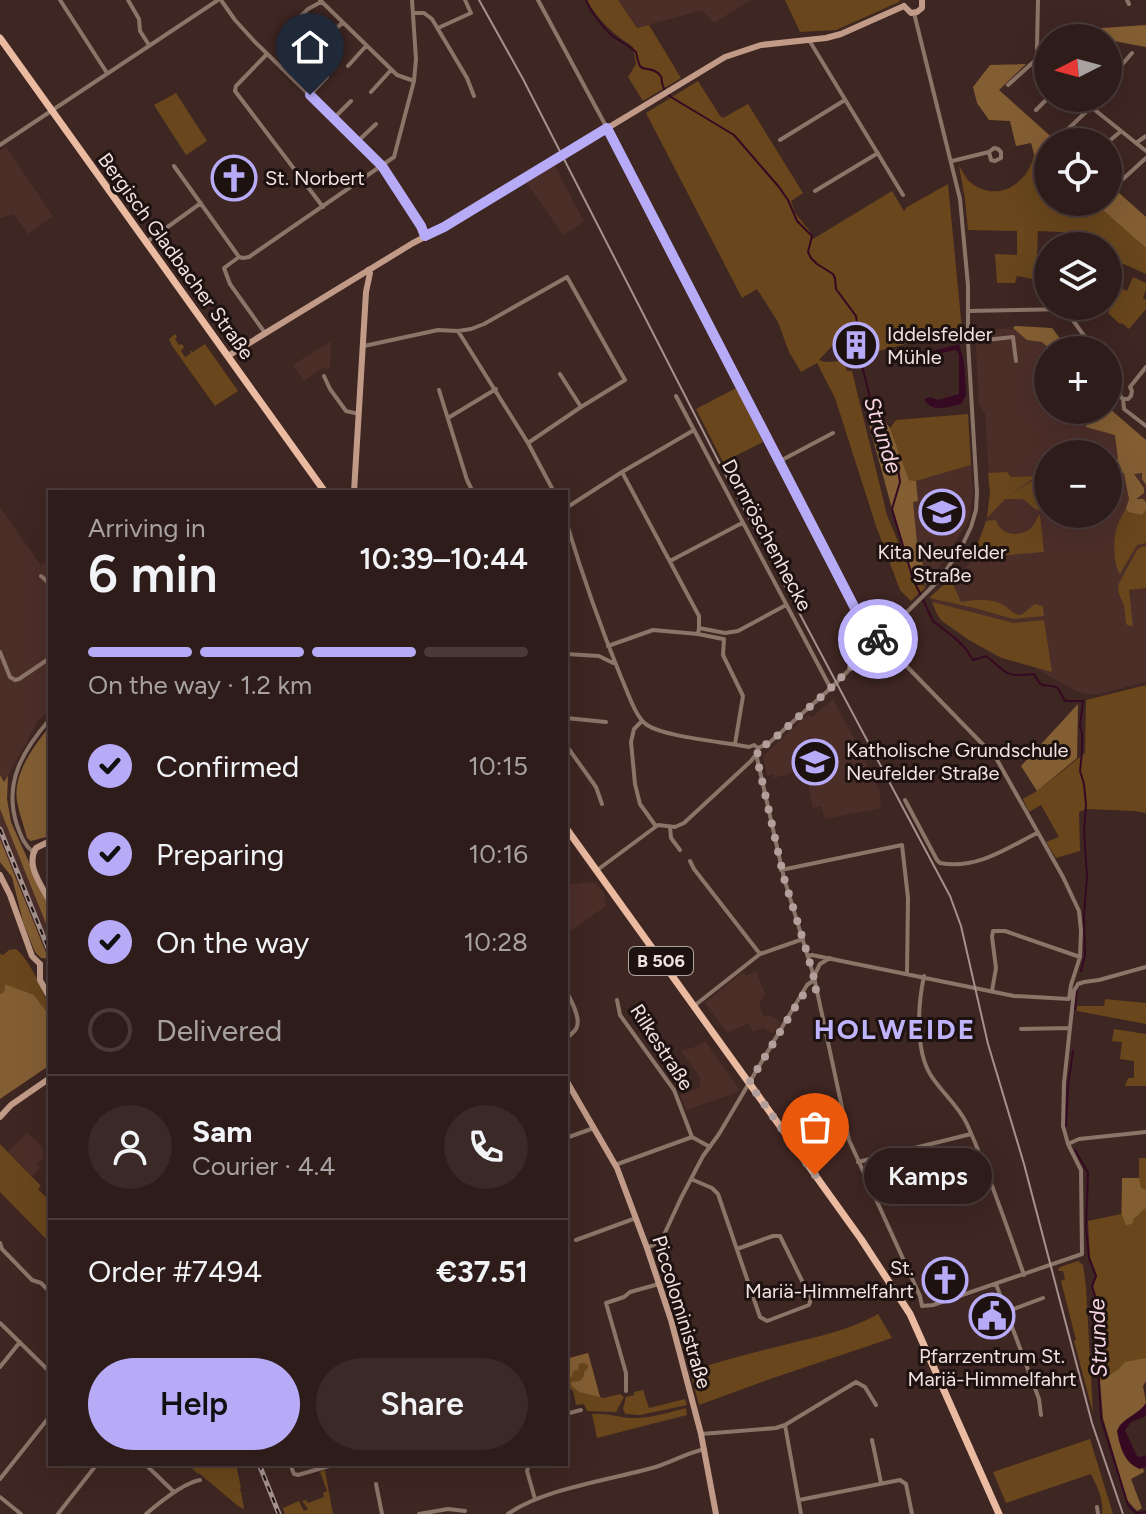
<!DOCTYPE html>
<html lang="en">
<head>
<meta charset="utf-8">
<style>
  :root { --surface:#2e1c1a; --page:#3a2927; --text:#f1f3f6; --muted:#a7a1a2; --line:#493a39; --accent:#b7abf7 }
  body { margin:0; font-family:Figtree,sans-serif; background:var(--page); color:var(--text); height:100vh; display:flex; flex-direction:column; font-size:30px; white-space:nowrap }
  * { box-sizing:border-box; margin:0 }
  p { font-size:26px; color:var(--muted) }
  .icon { flex:none; width:44px; height:44px; fill:none; stroke:currentColor; stroke-width:2; stroke-linecap:round; stroke-linejoin:round }
  .map { position:relative; flex:1; overflow:hidden }
  .side { position:absolute; left:48px; top:490px; width:520px; height:976px; display:flex; flex-direction:column; background:var(--surface); border-radius:0px; box-shadow:0 8px 32px #0002,0 0 0 2px var(--line) }
  .side>* { flex:none }
  .needle { width:52px; rotate:264deg }
  .controls { position:absolute; left:1034px; top:24px; display:grid; gap:16px }
  .controls a { display:grid; place-items:center; width:88px; height:88px; border-radius:50%; background:var(--surface); box-shadow:0 8px 32px #0002,0 0 0 2px var(--line); font-size:40px }
  .pin { position:absolute; display:grid; place-items:center; width:68px; height:68px; color:#fff; margin:-82px -34px; border-radius:50% 50% 50% 0; rotate:-45deg; box-shadow:0 0 8px #0007 }
  .pin .icon { rotate:45deg }
  .courier { position:absolute; display:grid; place-items:center; width:80px; height:80px; margin:-40px; border:6px solid #b7abf7; border-radius:50%; background:#fff; color:#222; box-shadow:0 2px 10px #0007 }
  .bubble { position:absolute; height:56px; border-radius:28px; background:var(--surface); box-shadow:0 8px 32px #0002,0 0 0 2px var(--line); font-size:26px; font-weight:600; line-height:56px; text-align:center }
  .headline em { font-style:normal; font-weight:600 }
  .headline div { display:flex; flex-direction:column-reverse }
  .headline { display:flex; align-items:center; justify-content:space-between; height:136px; padding:0 40px }
  h1 { font-size:52px; font-weight:600; line-height:60px }
  .bar { display:grid; grid-template-columns:repeat(4,1fr); gap:12px 8px; align-content:center; height:96px; padding:0 40px }
  .bar i { height:10px; border-radius:6px; background:var(--line) }
  .bar .selected { background:var(--accent) }
  .bar p { grid-column:span 4 }
  .line { display:flex; align-items:center; gap:20px; padding:0 40px; border-top:2px solid var(--line) }
  .line div { flex:1 }
  .round { display:grid; place-items:center; flex:none; width:84px; height:84px; border-radius:42px; background:var(--page) }
  ol { padding:0 40px; list-style:none }
  li { display:flex; align-items:center; gap:24px; height:88px }
  li p { margin-inline-start:auto }
  li .icon { padding:8px; border-radius:50%; background:var(--accent); color:#111; stroke-width:4 }
  li:last-child { color:var(--muted) }
  li i { width:44px; height:44px; border:4px solid var(--line); border-radius:50% }
  .button { display:flex; gap:16px; margin-top:auto; padding:16px 40px }
  .button a { flex:1; height:92px; border-radius:48px; background:var(--accent); color:#111; font-size:32px; font-weight:600; line-height:92px; text-align:center }
  .button a+a { background:var(--page); color:var(--text) }
  .map>svg:first-child { display:block }
  .built { fill:#4c2e29; fill-rule:evenodd }
  .green { fill:#69461c }
  .forest { fill:#845e33 }
  .water { fill:#360923 }
  .lines { fill:none; stroke-linecap:round; stroke-linejoin:round }
  .stream { stroke:#360923; stroke-width:2 }
  .street { stroke:#8b7468; stroke-width:4 }
  .secondary { stroke:#c19b88; stroke-width:6 }
  .primary { stroke:#eabaa1; stroke-width:7 }
  .tram { stroke:#a5918d; stroke-width:2 }
  .rail-casing { stroke:#a5918d; stroke-width:5 }
  .rail { stroke:#1d1210; stroke-width:2; stroke-dasharray:6; stroke-linecap:butt }
  .done { stroke:#b3a09c; stroke-width:8; stroke-dasharray:0 14.4 }
  .route { stroke:#b7abf7; stroke-width:10 }
  .labels { text-anchor:middle; dominant-baseline:central; stroke-width:6; stroke-linejoin:round; paint-order:stroke }
  .shield { fill:#1d1210; stroke:#b2a3a0; stroke-width:2 }
  .shield-label { font-size:18px; font-weight:bold; fill:#f2e1de }
  .poi-label { font-size:20px; fill:#f2e1de; stroke:#1d1210; text-anchor:start }
  .street-label { font-size:20px; fill:#f2e1de; stroke:#1d1210 }
  .water-label { font-size:22px; font-style:italic; fill:#f7d5e4; stroke:#1d1210 }
  .district-label { font-size:28px; font-weight:bold; letter-spacing:2px; fill:#bfb4fb; stroke:#1d1210 }
</style>
</head>
<body>
<div class="map">
<svg width="1146" height="1514" viewBox="0 0 1146 1514">
  <rect width="100%" height="100%" fill="#3e2622"/>
  <path class="built" d="M618 0H751L714 23 702 10 637 28Z
    M6 147 53 216 28 234 14 214 0 218V151Z
    M555 166 584 222 563 235 527 183Z
    M1048 328 1061 350H1048V410H1107L1146 447V682L1099 694H1086L1074 690 1033 667 996 656 965 638 941 620 936 612 931 598 955 578 973 559 971 555 984 530 988 512 990 493 985 413 979 405 975 329ZM1048 454H1108V514H1048Z
    M331 341 330 369 324 367 304 381 293 365Z
    M971 465 973 493 969 520 936 572 923 569 921 543 917 542 913 502 918 501 916 481Z
    M0 508 41 565 50 559V709L39 720 4 783 0 775Z
    M833 699 870 769 871 782 876 783 879 788 881 808 825 819 821 806 813 808 805 769 774 778 773 774 767 776 763 756 807 715 812 717Z
    M0 809 50 934V958L0 839Z
    M591 882 597 884 605 895 604 900 607 905 567 934 566 885Z
    M756 971 765 994 759 1005 764 1017 769 1015 781 1022 773 1034 763 1028 753 1032 749 1023 727 1033 705 1003 743 972 746 976Z
    M705 1041 739 1089 738 1092 686 1110 680 1095 701 1087 699 1080 701 1079 681 1051 698 1046Z
    M27 1133 42 1146 44 1157 37 1164 41 1168 32 1176 8 1152Z"/>
  <path class="green" d="M587 0H618L637 28 649 25 681 78 643 101 628 77 636 64 633 47C615 35 597 20 587 0Z
    M785 0H900L899 2 836 30 800 32Z
    M698 81 720 116 723 118 748 104 803 193 791 201 795 213 809 230 813 239 892 191 904 211 907 207 948 184 962 329 864 355 860 327 848 329 819 360 825 362 844 361 847 371H852L887 515 914 580 926 587 911 601 900 590 876 526 835 398 817 363 801 372 789 352 778 322 757 289 742 298 646 113Z
    M176 93 207 141 186 155 154 105Z
    M1034 154 1048 170V202H1094L1097 204 1146 248V274L1108 257V246H1099L1101 236 1085 233 1038 231 1037 255 1048 256V282L1017 276 1015 283H997L995 254 1017 255V231L968 230 965 199 959 166C963 171 966 179 970 182 996 204 1029 184 1034 154Z
    M1133 277 1146 283V290L1143 298 1146 300V309L1129 329 1122 323 1120 324 1108 313 1117 287 1127 291Z
    M175 334 177 337 175 339 179 345 182 344 184 347 181 351 185 357 191 353 190 350 193 352 205 344 238 391 215 406 172 346 169 339Z
    M736 388 763 442 723 462 696 409Z
    M968 414 971 465 916 481 909 480 890 428 896 420Z
    M1007 472 1011 477 1037 476 1008 496 1037 478 1040 510 1035 509 1023 499H1005L987 518 990 493 988 473Z
    M1126 508 1128 512 1142 515 1146 510V543L1137 545 1120 574C1113 564 1113 539 1117 527 1119 520 1123 514 1126 508Z
    M1039 515H1040L1044 552 973 558 971 555 980 538 986 521 996 520C1000 534 1015 537 1027 531 1033 528 1036 520 1039 515Z
    M1146 546V588L1129 590 1133 626H1129L1126 624 1124 605 1119 594 1118 585 1137 550 1141 547Z
    M953 576 956 581 953 584 961 602C974 600 992 598 1003 605 1011 609 1011 614 1021 615L1035 604 1043 606 1044 616 1013 619 975 608 929 598Z
    M932 602 1014 623 1044 620 1052 672 1002 658 969 640 942 621 937 614Z
    M1146 685V813L1134 811 1086 809 1079 812 1080 851 1056 858 1046 842 1059 837 1041 805 1029 812 1023 799 1037 791 1085 753 1086 700Z
    M16 949C29 959 50 1000 50 1016L34 995 5 984 4 992 0 994V954L3 955 9 950Z
    M1105 999 1146 1003V1024L1077 1011V1006H1104Z
    M1114 1029 1146 1034V1086H1125L1128 1078H1134V1061L1120 1059 1122 1042 1112 1041Z
    M0 1144 41 1186 38 1189 50 1201V1243L0 1192Z
    M1139 1158H1146V1369L1100 1381 1096 1316 1098 1302 1093 1287 1097 1276 1090 1257 1088 1221 1121 1214 1122 1178H1139Z
    M1078 1261 1083 1265 1086 1286 1093 1413 1074 1341 1076 1340 1061 1281 1065 1279 1063 1271H1059L1058 1270 1060 1267Z
    M878 1314 892 1338 773 1378 699 1405 690 1371C723 1360 755 1352 788 1344 820 1336 850 1330 878 1314Z
    M588 1353 600 1397 603 1398 620 1394 624 1397 616 1412 587 1411 584 1404 576 1405 573 1391 566 1385V1359Z
    M643 1390 649 1408 685 1399 687 1405 640 1415 625 1414 623 1408 626 1397 634 1395V1392Z
    M686 1408 687 1415 597 1438 592 1414C604 1413 620 1417 628 1418 648 1419 667 1413 686 1408Z
    M1090 1439 1113 1514H1102C1104 1499 1097 1487 1091 1474L1006 1503 993 1472Z
    M188 1464H236L241 1488 239 1491H241L244 1509 238 1506 200 1474 197 1473Z
    M325 1470 333 1514H285L283 1508 299 1501 304 1511 308 1509 302 1501 306 1500 308 1503 324 1497 323 1493 327 1491 320 1472 316 1473Z"/>
  <path class="forest" d="M1146 25V47L1108 40V38H1097L1102 28Z
    M1026 64 999 90 1057 142H1048V170L1034 154 1031 143 1016 146 1010 121 989 120 977 103 973 87 990 65Z
    M1108 183 1146 217V248L1094 202H1108Z
    M1015 326 1052 328 1069 350H1051L1042 342 1027 340 1013 328Z
    M1108 402 1110 409 1146 440V485L1142 479V473L1134 474 1144 488V493L1136 499H1143L1146 502V510L1142 515 1128 512 1126 508 1129 499 1124 473H1108V461L1118 459 1115 435 1086 427 1084 410H1108Z
    M883 419 890 428 909 480 916 481 918 501 913 502 917 542H921L923 569 936 572 925 585 913 577 908 567 868 421Z
    M1078 704 1077 758 1037 791 1021 766Z
    M50 726V836L31 841 27 838C24 826 19 813 17 801 13 773 34 746 50 726Z
    M0 775 4 782 8 776 7 799 11 822 50 909V934L0 809Z
    M0 839 47 955 50 959 41 958 35 952 23 922 12 877 0 862Z
    M5 984 34 995 50 1016V1065L0 1099V994L4 992Z
    M1122 1178H1139L1141 1188 1146 1190V1208C1142 1210 1139 1215 1134 1218L1132 1224 1126 1225 1122 1215Z
    M588 1353 600 1397 579 1392 572 1386 571 1382 580 1381 584 1376V1372L588 1368V1365L583 1363 579 1364 578 1370 573 1371 572 1376 570 1378 566 1375V1359Z
    M1146 1358V1381L1143 1386 1146 1403 1143 1408 1119 1426C1123 1443 1122 1465 1143 1468L1144 1472 1131 1479 1142 1508 1137 1511 1127 1500 1103 1418 1100 1381 1118 1370 1125 1362Z"/>
  <path class="water" d="M959 344 964 362 966 395 961 404C947 407 933 414 924 399L930 397 938 400 959 394V354L956 350 924 357 921 354Z
    M1146 1403V1416L1131 1422 1125 1430 1137 1456 1141 1457 1146 1455V1467L1140 1469C1124 1463 1120 1447 1117 1431 1122 1418 1138 1415 1146 1403Z"/>
  <g class="lines">
    <path class="stream" d="M586 0C589 9 606 32 614 37 621 42 630 46 636 52 641 78 643 63 658 73 664 78 660 79 663 86 664 90 668 94 671 97L734 135 779 187 788 200 797 221 812 236 808 252 811 258 817 264 833 274 835 278 836 289 856 316 862 365 872 406 897 462 900 482 892 509 913 579 933 621 955 638 966 649 973 660 986 656C1007 672 1004 678 1034 674 1044 693 1043 681 1058 688L1065 701H1083L1080 726 1082 733V752L1080 771 1084 784 1086 805 1084 831 1087 876 1084 916 1085 955 1081 971
      M1075 1009 1077 989
      M1066 1126 1068 1086 1073 1051
      M1075 1150 1088 1173 1086 1227 1089 1258 1096 1276 1092 1286 1097 1303 1095 1316 1101 1418 1128 1505 1136 1513 1146 1512"/>
    <path class="street" d="M60 0 107 73
      M128 0 139 19 140 31 149 45
      M221 0 235 20 255 42 382 166 421 226 425 236
      M320 0 397 75 414 81
      M538 0 607 128 860 618 867 628 883 642 996 758 1063 877 1079 911 1081 931 1080 957 1071 985 1069 999 1014 996 812 955 808 956
      M1038 0 1037 48 1039 57 1048 66
      M1127 0 1129 4
      M413 13H424L432 19 467 78 474 96
      M299 18 308 9 321 2
      M438 28 471 13 465 0
      M809 40 903 195
      M323 42 342 23
      M267 54 236 86 235 91 323 207
      M348 66 366 46
      M1108 81 1132 53
      M1008 85 1039 57
      M371 92 391 70
      M310 95 327 77
      M1080 98 1146 151
      M1036 110 1048 98
      M334 118 351 101
      M1063 134 1090 108
      M780 140 845 100
      M358 141 376 124
      M1108 142 1120 132
      M1136 143 1146 136
      M0 145 218 0
      M952 161 989 152 994 148 998 149 1001 152V158L995 161 991 160 989 152
      M174 166 239 257
      M1123 179 1146 158
      M815 191 878 153
      M148 241 201 203
      M239 257 243 258 249 257 394 157 414 81 416 59 412 0
      M239 257 224 268 230 284 265 333
      M1066 310V315L1070 316 1094 350
      M969 311 1072 309
      M1070 316 1074 312 1073 306
      M458 331 471 329 484 324 567 277 625 380 581 407 528 443
      M968 342 1013 337 1016 361
      M364 346 438 330 458 331 528 443 554 492
      M1108 369 1121 388 1119 395 1123 399 1124 409 1146 426
      M560 374 581 407
      M324 376 330 389 346 411 359 414
      M439 390 467 480 473 492
      M676 396 830 687
      M1123 399H1128L1131 396 1132 391 1130 387 1146 367
      M448 418 496 389
      M780 461 833 433
      M622 472 699 616V628
      M566 508 622 472 694 430
      M566 521C582 574 600 626 621 677 627 690 635 717 647 725 665 737 724 742 749 747L754 745 758 748 757 758 784 878 814 977 849 1140 920 1296 922 1306
      M670 561 742 523
      M41 576 50 584
      M698 634 723 639
      M724 639 723 655 743 696 735 744
      M608 646 653 630 698 634 699 628 725 633 738 631 786 605
      M0 652 10 677 15 680 19 679 50 658
      M566 654 599 656 613 663
      M566 718 606 722
      M642 721 634 729 631 742 635 784 640 804 655 825
      M566 745 596 787 602 804
      M758 748 769 743 831 688 941 578 962 546 971 527 976 510 977 493 968 342V285L960 199 914 13
      M905 800 937 860 940 863C977 870 1007 848 1037 833
      M670 827 671 838 680 850
      M33 852C24 845 21 836 17 825 3 783 23 750 50 719
      M690 861 694 869 760 954
      M781 870 902 845 908 898 907 973
      M596 871 658 825 675 827 684 823 751 761 754 757
      M815 974 820 964 830 958
      M924 976C918 1004 915 1048 930 1074 941 1092 958 1105 967 1124 989 1173 1006 1224 1024 1275
      M566 991C571 1000 582 1019 576 1029 575 1031 567 1038 566 1039
      M992 991 996 968 992 937 993 931H1005L1080 957
      M617 1000 620 1015 674 1090 692 1137 710 1147
      M694 1006 760 954 803 939
      M1021 1029 1070 1028
      M566 1138 594 1128
      M1068 1144 1079 1139 1146 1132
      M858 1162 971 1134
      M615 1165 692 1137
      M691 1179 712 1188 718 1194 760 1317 767 1321 809 1305 811 1299 780 1236H773L737 1249
      M576 1240 636 1218
      M0 1243 2 1249 32 1280 41 1283 50 1292
      M647 1248 657 1243 663 1237 681 1198 703 1156 719 1134 807 985 814 980
      M996 1284 1039 1399 1041 1415
      M922 1306 933 1305 1082 1254 1081 1170 1068 1144 1063 1126 1064 1083 1074 991 1078 984 1084 982 1099 980 1146 967
      M1006 1312 1043 1298
      M0 1323 50 1372
      M0 1367 20 1342
      M626 1391V1373L606 1303 624 1297 630 1292 659 1284
      M566 1414 581 1410
      M785 1425 801 1514
      M701 1434 776 1428 785 1425 856 1382 865 1387 876 1405
      M872 1440 881 1483
      M145 1464 174 1492
      M290 1464 294 1474 298 1475 336 1464
      M529 1464 527 1471 535 1499
      M0 1479 50 1416
      M376 1484 382 1514
      M0 1497 21 1514
      M799 1500 900 1480 906 1484 912 1514
      M1097 1507 1098 1514
      M58 1514 97 1464
      M146 1514C160 1502 183 1483 200 1480
      M419 1514 448 1509 465 1511
      M508 1514C543 1489 609 1480 652 1468 670 1463 686 1453 705 1449"/>
    <path class="secondary" d="M904 6 911 13 917 12 922 8V0
      M228 356 413 243 444 227 725 57 761 45 826 38 841 34 904 6
      M354 492 366 292 370 273 368 270
      M50 841 36 848C25 865 42 886 50 902
      M0 875 10 895 32 956 40 964
      M40 964V980L50 998
      M566 1080 617 1168 647 1248 671 1320 701 1434 716 1514
      M0 1117 11 1105 50 1078"/>
    <path class="primary" d="M0 38 325 492
      M566 828 861 1239 910 1314 999 1514"/>
    <path class="tram" d="M479 0 523 79 721 466 950 896 961 926 988 1044 1024 1164 1092 1423 1123 1514"/>
    <g class="rail-casing">
      <path id="rail" d="M0 829 50 953
        M259 1464 279 1514"/>
    </g>
    <use href="#rail" class="rail"/>
  </g>
  <g class="lines">
    <path class="done" d="M815 1175 749 1083 802 996 817 989 808 956 784 878 757 758 758 748 769 743 831 688 878 639"/>
    <path class="route" d="M310 95 382 166 421 226 425 236 444 227 607 128 860 618 878 639"/>
  </g>
  <defs>
    <g id="church-ring" transform="scale(2.3)"><circle r="9.5" fill="#1d1210" stroke="#b7abf7" stroke-width="1.5"/><path d="M-1.2-6h2.4v3.5h3.3v2.4h-3.3V6h-2.4V-.1h-3.3v-2.4h3.3Z" fill="#b7abf7"/></g>
    <g id="building-ring" transform="scale(2.3)"><circle r="9.5" fill="#1d1210" stroke="#b7abf7" stroke-width="1.5"/><path d="M-4-6H4V6H1V3H-1V6H-4ZM-2.5-4.3h1.7v1.8h-1.7ZM.8-4.3h1.7v1.8H.8ZM-2.5-1h1.7V.8h-1.7ZM.8-1h1.7V.8H.8Z" fill="#b7abf7"/></g>
    <g id="school-ring" transform="scale(2.3)"><circle r="9.5" fill="#1d1210" stroke="#b7abf7" stroke-width="1.5"/><path d="M0-5L7-2L0 1L-7-2ZM-4 1L0 2.5L4 1V4Q0 6-4 4Z" fill="#b7abf7"/></g>
    <g id="civic-ring" transform="scale(2.3)"><circle r="9.5" fill="#1d1210" stroke="#b7abf7" stroke-width="1.5"/><path d="M-.6-6.5H3V-4.5H.6V-3L4-1V1h2V6H-6V1h2V-1L-.6-3ZM-1.2 2.5V6h2.4V2.5Z" fill="#b7abf7"/></g>
  </defs>
  <g fill-rule="evenodd">
    <use href="#church-ring" x="234" y="178"/>
    <use href="#building-ring" x="856" y="345"/>
    <use href="#school-ring" x="942" y="512"/>
    <use href="#school-ring" x="815" y="762"/>
    <use href="#church-ring" x="945" y="1280"/>
    <use href="#civic-ring" x="992" y="1316"/>
  </g>
  <g class="labels">
    <rect class="shield" x="629" y="947" width="64" height="28" rx="6"/>
    <g class="shield-label">
      <text x="661" y="961">B 506</text>
    </g>
    <g class="poi-label">
      <text x="265" y="178">St. Norbert</text>
      <text x="887" y="334">Iddelsfelder<tspan x="887" dy="23">Mühle</tspan></text>
      <text x="942" y="552" text-anchor="middle">Kita Neufelder<tspan x="942" dy="23">Straße</tspan></text>
      <text x="846" y="750">Katholische Grundschule<tspan x="846" dy="23">Neufelder Straße</tspan></text>
      <text x="914" y="1268" text-anchor="end">St.<tspan x="914" dy="23">Mariä-Himmelfahrt</tspan></text>
      <text x="992" y="1356" text-anchor="middle">Pfarrzentrum St.<tspan x="992" dy="23">Mariä-Himmelfahrt</tspan></text>
    </g>
    <g class="street-label">
      <text transform="translate(176 256) rotate(54)">Bergisch Gladbacher Straße</text>
      <text transform="translate(767 535) rotate(62)">Dornröschenhecke</text>
      <text transform="translate(662 1047) rotate(57)">Rilkestraße</text>
      <text transform="translate(682 1312) rotate(73)">Piccoloministraße</text>
    </g>
    <g class="water-label">
      <text transform="translate(883 435) rotate(72)">Strunde</text>
      <text transform="translate(1098 1338) rotate(-92)">Strunde</text>
    </g>
    <g class="district-label">
      <text x="895" y="1029">HOLWEIDE</text>
    </g>
  </g>
</svg>
<div class="controls">
<a><svg class="needle" viewBox="-14 -14 28 28"><path d="M0-13l5 13h-10z" fill="#e53935"/><path d="M0 13l5-13h-10z" fill="#a7a1a2"/></svg></a>
<a><svg class="icon" aria-label="locate" viewBox="0 0 24 24"><circle cx="12" cy="12" r="6"/><path d="M12 2v4M12 18v4M2 12h4M18 12h4"/></svg></a>
<a><svg class="icon" aria-label="layers" viewBox="0 0 24 24"><path d="M12 4l9 5-9 5-9-5zM3 14l9 5 9-5"/></svg></a>
<a>+</a>
<a>−</a>
</div>
<div class="pin" style="left:815px;top:1175px;background:#ea580c"><svg class="icon" aria-label="bag" viewBox="0 0 24 24"><path d="M5 8h14l-1 12H6zM9 8a3 3 0 0 1 6 0"/></svg></div>
<div class="pin" style="left:310px;top:95px;background:#1f2937"><svg class="icon" aria-label="home" viewBox="0 0 24 24"><path d="M3 11l9-7 9 7M6 9v11h12V9"/></svg></div>
<div class="courier" style="left:878px;top:639px"><svg class="icon" aria-label="bike" viewBox="0 0 24 24"><circle cx="6" cy="16" r="4"/><circle cx="18" cy="16" r="4"/><path d="M6 16l4-8h5l3 8M10 8l3 8H6M13 5h3"/></svg></div>
<div class="bubble" style="left:864px;top:1148px;width:128px">Kamps</div>
<section class="side">
<div class="headline"><div><h1>6 min</h1><p>Arriving in</p></div><em>10:39–10:44</em></div>
<div class="bar"><i class="selected"></i><i class="selected"></i><i class="selected"></i><i></i><p>On the way · 1.2 km</p></div>
<ol>
<li><svg class="icon" aria-label="check" viewBox="0 0 24 24"><path d="M5 12l5 5 9-10"/></svg>Confirmed<p>10:15</p></li>
<li><svg class="icon" aria-label="check" viewBox="0 0 24 24"><path d="M5 12l5 5 9-10"/></svg>Preparing<p>10:16</p></li>
<li><svg class="icon" aria-label="check" viewBox="0 0 24 24"><path d="M5 12l5 5 9-10"/></svg>On the way<p>10:28</p></li>
<li><i></i>Delivered</li>
</ol>
<div class="line" style="height:144px"><a class="round"><svg class="icon" aria-label="person" viewBox="0 0 24 24"><circle cx="12" cy="8" r="4"/><path d="M4 21q1-7 8-7t8 7"/></svg></a><div><b>Sam</b><p>Courier · 4.4</p></div><a class="round"><svg class="icon" aria-label="phone" viewBox="0 0 24 24"><path d="M5 4h4l2 5-3 2q2 4 5 5l2-3 5 2v4C11 20 4 13 5 4z"/></svg></a></div>
<div class="line" style="height:104px"><div>Order #7494</div><b>€37.51</b></div>
<div class="button"><a>Help</a><a>Share</a></div>
</section>
</div>
</body>
</html>
